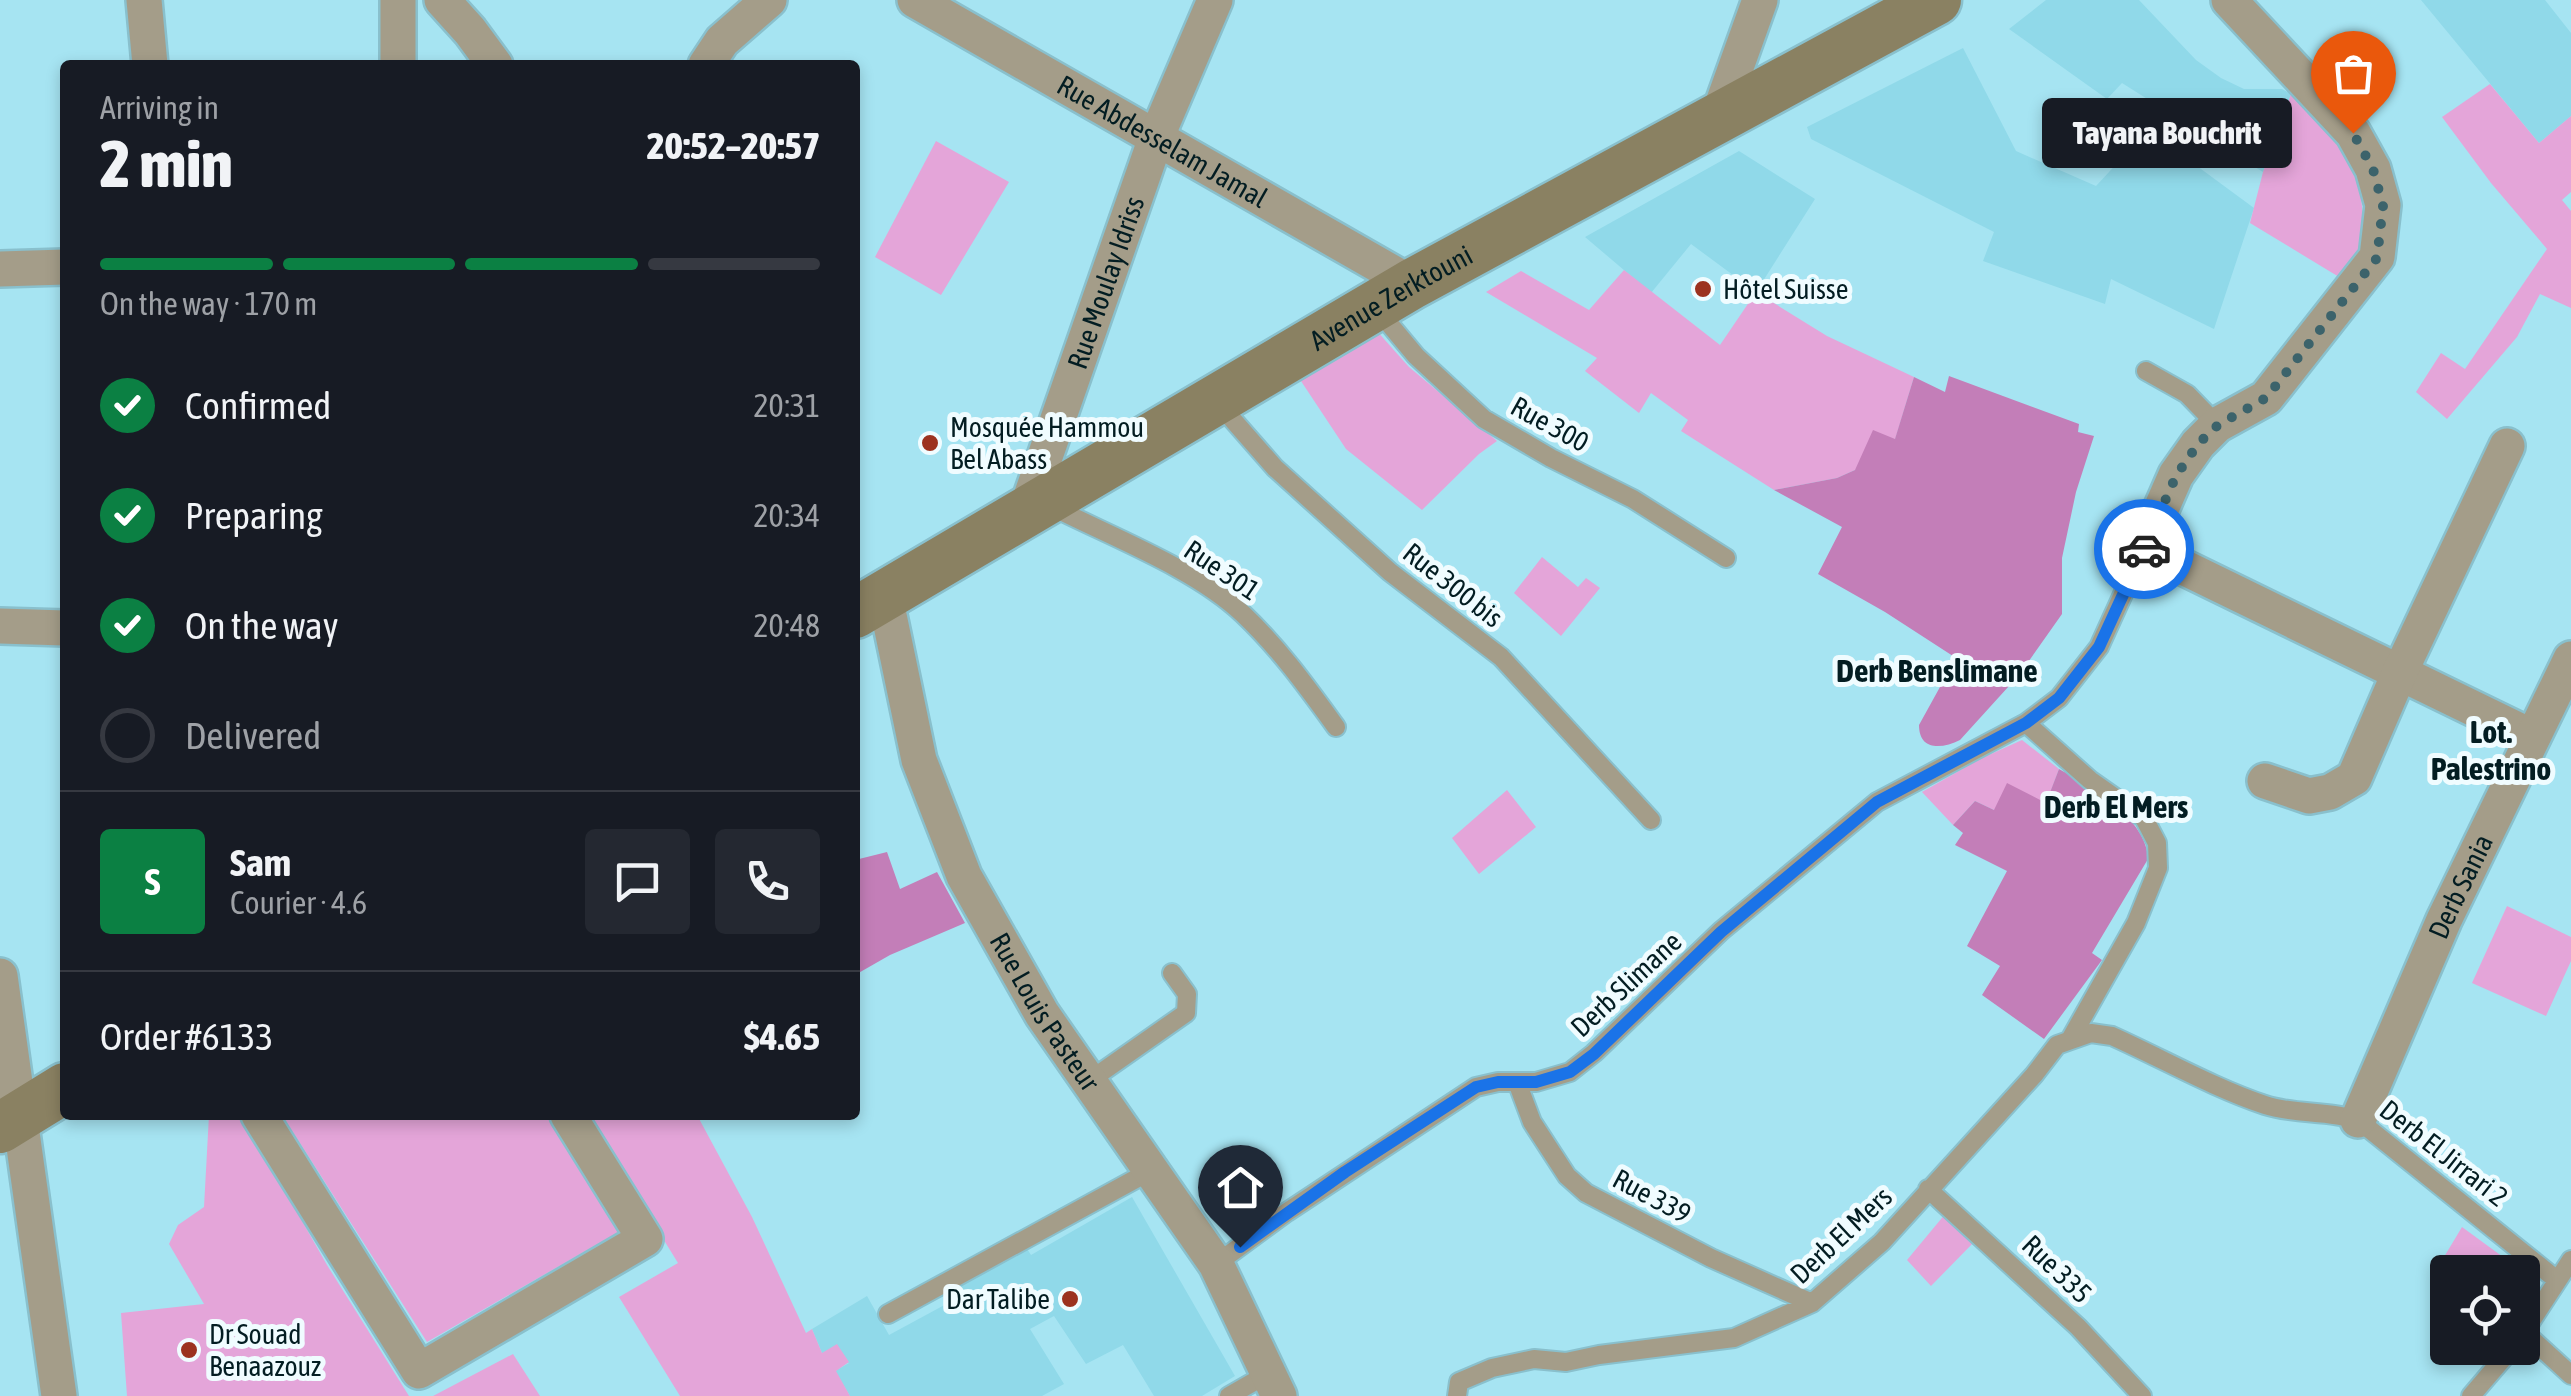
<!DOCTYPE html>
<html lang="en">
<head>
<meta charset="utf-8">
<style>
  :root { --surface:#171b24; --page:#242831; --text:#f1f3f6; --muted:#9ea1a6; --line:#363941; --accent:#0b8043 }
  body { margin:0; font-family:"Asap Condensed",sans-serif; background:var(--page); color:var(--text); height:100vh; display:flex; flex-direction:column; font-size:38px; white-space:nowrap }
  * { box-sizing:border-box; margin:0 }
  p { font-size:32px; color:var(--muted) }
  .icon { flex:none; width:55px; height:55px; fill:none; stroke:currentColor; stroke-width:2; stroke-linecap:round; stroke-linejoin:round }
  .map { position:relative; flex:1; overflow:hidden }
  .drawer { position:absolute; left:60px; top:60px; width:800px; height:1060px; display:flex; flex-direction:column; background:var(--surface); border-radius:10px; box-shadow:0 5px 15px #0003 }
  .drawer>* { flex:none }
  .fabs { position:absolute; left:2430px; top:1255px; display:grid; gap:20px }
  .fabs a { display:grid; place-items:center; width:110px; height:110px; border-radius:10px; background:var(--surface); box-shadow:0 5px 15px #0003; font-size:50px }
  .pin { position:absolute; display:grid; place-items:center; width:85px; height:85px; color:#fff; margin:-102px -42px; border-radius:50% 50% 50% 0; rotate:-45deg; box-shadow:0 0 10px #0007 }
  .pin .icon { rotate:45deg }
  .courier { position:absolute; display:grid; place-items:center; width:100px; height:100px; margin:-50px; border:8px solid #1a73e8; border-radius:50%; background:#fff; color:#222; box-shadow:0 2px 12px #0007 }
  .bubble { position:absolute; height:70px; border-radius:10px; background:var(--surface); box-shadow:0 5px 15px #0003; font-size:32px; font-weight:800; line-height:70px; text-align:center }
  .overview em { font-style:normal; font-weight:800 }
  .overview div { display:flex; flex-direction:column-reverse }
  .overview { display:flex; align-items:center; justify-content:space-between; height:170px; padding:0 40px }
  h1 { font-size:65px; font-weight:800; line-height:75px }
  .bar { display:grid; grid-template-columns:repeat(4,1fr); gap:15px 10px; align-content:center; height:120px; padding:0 40px }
  .bar i { height:12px; border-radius:8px; background:var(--line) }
  .bar .on { background:var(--accent) }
  .bar p { grid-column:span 4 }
  .line { display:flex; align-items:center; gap:25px; padding:0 40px; border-top:2px solid var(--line) }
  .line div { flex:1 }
  .round { display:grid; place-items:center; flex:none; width:105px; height:105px; border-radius:10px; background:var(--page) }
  ol { padding:0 40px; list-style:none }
  li { display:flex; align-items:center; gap:30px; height:110px }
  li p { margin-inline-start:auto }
  li .icon { padding:10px; border-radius:50%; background:var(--accent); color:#fff; stroke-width:4 }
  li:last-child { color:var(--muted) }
  li i { width:55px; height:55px; border:5px solid var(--line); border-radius:50% }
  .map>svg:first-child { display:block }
  .built { fill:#90d9e9 }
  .green { fill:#e4a5d9 }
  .forest { fill:#c37eb8 }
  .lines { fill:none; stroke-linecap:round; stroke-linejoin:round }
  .lane-casing { stroke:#89c0cd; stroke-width:22 }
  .street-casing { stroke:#89c0cd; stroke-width:40 }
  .secondary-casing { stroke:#89c0cd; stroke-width:55 }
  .lane { stroke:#a49d89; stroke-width:18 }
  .street { stroke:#a49d89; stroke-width:35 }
  .secondary { stroke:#8a8162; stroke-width:50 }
  .done { stroke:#3c636b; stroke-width:10; stroke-dasharray:0 18 }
  .route { stroke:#1a73e8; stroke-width:12 }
  .poi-dot { fill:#9c321f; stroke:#f0fcff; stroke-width:4 }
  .labels { text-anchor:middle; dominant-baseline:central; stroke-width:10; stroke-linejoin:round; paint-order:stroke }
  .street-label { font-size:28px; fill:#031d22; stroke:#f0fcff }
  .poi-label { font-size:28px; fill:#031d22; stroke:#f0fcff; text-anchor:start }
  .quarter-label { font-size:32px; font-weight:bold; fill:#031d22; stroke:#f0fcff }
</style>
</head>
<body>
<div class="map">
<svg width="2571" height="1396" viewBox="0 0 2571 1396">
  <rect width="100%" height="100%" fill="#a6e4f2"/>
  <path class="built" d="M2046 0H2139L2196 60 2221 78 2244 89H2282L2291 94 2263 172 2122 83 2107 99 2009 29Z
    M2421 0H2545L2571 33V116L2539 143Z
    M1963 48 2016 151 2096 186 2148 130 2254 208 2214 329 2111 279 2105 304 1983 261 1994 232 1811 139 1807 127Z
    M1739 151 1815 199 1756 292 1691 244 1651 293 1585 237Z
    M1132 1197 1235 1376 1202 1396H1154L1123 1345 1086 1364 1054 1316 1030 1329 1064 1384 1042 1396H850L835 1371 849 1363 822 1353 812 1329 867 1296 889 1335 950 1302 942 1289 1024 1244 1031 1255Z"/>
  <path class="green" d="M2490 84 2539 143 2571 116V192L2562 200 2571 211V308L2540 294 2517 337 2447 419 2416 392 2441 353 2465 369 2547 249 2491 183 2442 117Z
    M2291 94 2336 135 2360 188 2363 216 2361 245 2344 280 2250 223 2263 172Z
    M936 141 1009 182 941 295 875 257Z
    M1624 270 1720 345 1756 292 1827 336 1914 377 1895 440 1855 470 1837 478 1774 490 1681 431 1688 420 1651 393 1639 413 1585 371 1597 358 1486 292 1521 271 1589 310Z
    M1376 330 1409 367 1497 441 1479 454 1422 510 1346 449 1297 375Z
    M1542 557 1578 587 1586 578 1600 588 1561 636 1514 593Z
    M2022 740 2059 769 2046 804 1994 810 1975 801 1953 825 1922 792 1980 759Z
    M1507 790 1536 827 1479 874 1452 838Z
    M2507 906 2571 937V961L2546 1016 2472 983Z
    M209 1115H242L327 1265 409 1396H127L121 1313 204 1304 169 1244 178 1225 204 1207Z
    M282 1115H551L622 1230 427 1342Z
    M587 1115H697L752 1217 806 1333 812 1329 822 1353 837 1344 849 1362 836 1371 850 1396H680L619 1297 678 1263Z
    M1946 1213 1976 1240 1931 1286 1907 1260Z
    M2462 1227 2514 1265 2509 1272H2448L2447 1283 2435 1272Z
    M513 1354 540 1396H433Z"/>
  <path class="forest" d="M1949 376 2079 424 2078 432 2094 436 2076 492 2062 558V614L2019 675 1960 740C1942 749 1919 751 1919 725L1956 658 1885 612 1818 574 1842 527 1774 490 1837 478 1855 470 1873 430 1895 439 1914 377 1945 392Z
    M2059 769C2091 786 2148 820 2148 859L2092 953 2102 960 2044 1039 1982 995 2000 966 1967 946 2007 871 1955 845 1963 833 1953 825 1975 801 1994 810 2007 783 2046 803Z
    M887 852 900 889 937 872 965 923 890 955 855 975V860Z"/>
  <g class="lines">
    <g class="lane-casing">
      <path id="lane" d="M1376 308 1416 356 1484 419 1551 458 1633 499 1726 558
        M2146 371 2187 394 2217 425
        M1219 404 1275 468 1390 572 1501 657 1651 820
        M1049 505C1109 536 1195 568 1243 614 1279 648 1307 687 1336 727
        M2026 723 2090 780 2144 818 2157 843 2158 868 2136 923 2071 1038
        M1089 1081 1186 1013 1187 994 1172 973
        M1517 1082 1532 1122 1567 1176 1586 1193 1711 1258 1812 1303
        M1928 1189 2078 1327 2142 1396
        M1216 1264 1287 1212 1476 1087 1498 1082H1536L1570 1072 1594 1053 1721 931 1877 802 2026 723 2059 698 2099 647 2144 548
        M888 1314 1152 1170
        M2524 1332 2571 1375
        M2522 1335 2571 1260
        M1229 1396 1269 1373
        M1457 1396 1459 1382 1492 1368 1534 1359 1566 1362 1599 1355 1734 1338 1812 1303 1882 1242 2034 1075 2057 1045 2091 1033 2112 1036C2161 1058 2214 1088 2265 1105 2295 1115 2326 1110 2358 1120L2557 1280
        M2471 1396 2512 1348"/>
    </g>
    <g class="street-casing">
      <g id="street">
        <path d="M144 0 150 65"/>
        <path d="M442 0 470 31 495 65"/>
        <path id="s1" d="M915 0 1412 284"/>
        <path d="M2229 0 2353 133 2373 169 2383 205 2377 257 2266 398 2217 425 2198 444 2176 475 2144 548 2532 737"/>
        <path d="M398 65V0"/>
        <path d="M706 65 722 41 769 0"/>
        <path d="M1717 120 1760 0"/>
        <path d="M0 269 65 267"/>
        <path id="s2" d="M1026 511 1156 138 1215 0"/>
        <path id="s3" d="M885 596 919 760 964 876 1042 1014 1216 1264 1279 1396"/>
        <path d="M0 626 65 628"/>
        <path d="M2265 781 2309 796 2330 792 2354 778 2399 674 2507 446"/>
        <path d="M0 976 59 1396"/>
        <path d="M259 1115 419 1371 645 1239 568 1115"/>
        <path id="s4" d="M2358 1120 2444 920 2571 659"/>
      </g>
    </g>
    <g class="secondary-casing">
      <g id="secondary">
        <path id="s5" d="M855 613 1412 284 1936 0"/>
        <path d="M0 1128 65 1088"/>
      </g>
    </g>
    <use href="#lane" class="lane"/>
    <use href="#street" class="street"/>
    <use href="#secondary" class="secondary"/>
  </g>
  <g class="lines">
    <path class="done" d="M2144 549 2176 476 2198 444 2218 425 2266 398 2377 258 2383 206 2373 169 2353 133"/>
    <path class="route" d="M1240 1247 1345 1172 1476 1087 1498 1082H1536L1570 1072 1594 1054 1721 932 1877 802 2026 723 2059 698 2099 647 2144 549"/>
  </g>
  <g class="poi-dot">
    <circle cx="1703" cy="289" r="10"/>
    <circle cx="930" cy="443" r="10"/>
    <circle cx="1070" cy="1299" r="10"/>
    <circle cx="189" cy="1350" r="10"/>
  </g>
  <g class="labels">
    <g class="street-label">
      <text stroke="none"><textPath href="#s1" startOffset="285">Rue Abdesselam Jamal</textPath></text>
      <text stroke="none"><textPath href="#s2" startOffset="242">Rue Moulay Idriss</textPath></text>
      <text stroke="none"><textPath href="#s5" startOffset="622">Avenue Zerktouni</textPath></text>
      <text transform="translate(1550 424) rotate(29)">Rue 300</text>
      <text transform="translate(1222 570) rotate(34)">Rue 301</text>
      <text transform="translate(1453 585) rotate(38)">Rue 300 bis</text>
      <text stroke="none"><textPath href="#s4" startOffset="255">Derb Sania</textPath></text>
      <text transform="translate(1626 984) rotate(-43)">Derb Slimane</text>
      <text stroke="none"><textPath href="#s3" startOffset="450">Rue Louis Pasteur</textPath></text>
      <text transform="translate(2444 1153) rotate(38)">Derb El Jirrari 2</text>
      <text transform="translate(1652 1196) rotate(28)">Rue 339</text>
      <text transform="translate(1841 1235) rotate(-43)">Derb El Mers</text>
      <text transform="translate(2057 1269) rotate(44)">Rue 335</text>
    </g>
    <g class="poi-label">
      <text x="1723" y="289">Hôtel Suisse</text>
      <text x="950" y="427">Mosquée Hammou<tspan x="950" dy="32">Bel Abass</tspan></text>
      <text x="1050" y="1299" text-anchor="end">Dar Talibe</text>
      <text x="209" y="1334">Dr Souad<tspan x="209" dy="32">Benaazouz</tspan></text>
    </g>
    <g class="quarter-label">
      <text x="1937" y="670">Derb Benslimane</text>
      <text x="2491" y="731">Lot.<tspan x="2491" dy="37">Palestrino</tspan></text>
      <text x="2116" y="806">Derb El Mers</text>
    </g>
  </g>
</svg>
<div class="fabs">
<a><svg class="icon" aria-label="locate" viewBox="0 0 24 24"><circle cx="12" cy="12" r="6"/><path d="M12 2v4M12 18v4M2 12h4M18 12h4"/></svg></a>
</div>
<div class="pin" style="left:2353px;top:133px;background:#ea580c"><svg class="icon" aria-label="bag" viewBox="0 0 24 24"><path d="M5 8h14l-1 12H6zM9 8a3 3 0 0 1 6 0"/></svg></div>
<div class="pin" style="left:1240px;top:1247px;background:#1f2937"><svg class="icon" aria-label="home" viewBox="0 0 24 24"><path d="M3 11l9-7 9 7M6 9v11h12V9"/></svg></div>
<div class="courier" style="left:2144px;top:549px"><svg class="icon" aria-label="car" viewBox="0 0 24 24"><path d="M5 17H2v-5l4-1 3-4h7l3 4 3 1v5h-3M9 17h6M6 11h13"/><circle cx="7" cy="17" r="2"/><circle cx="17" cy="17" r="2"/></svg></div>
<div class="bubble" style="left:2042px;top:98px;width:250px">Tayana Bouchrit</div>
<section class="drawer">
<div class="overview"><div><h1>2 min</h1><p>Arriving in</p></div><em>20:52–20:57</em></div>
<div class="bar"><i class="on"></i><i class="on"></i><i class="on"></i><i></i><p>On the way · 170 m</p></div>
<ol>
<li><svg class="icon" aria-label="check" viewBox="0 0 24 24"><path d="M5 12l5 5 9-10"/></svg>Confirmed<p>20:31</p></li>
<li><svg class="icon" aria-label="check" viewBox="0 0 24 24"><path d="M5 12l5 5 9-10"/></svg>Preparing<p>20:34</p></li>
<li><svg class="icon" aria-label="check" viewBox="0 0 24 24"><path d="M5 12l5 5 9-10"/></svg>On the way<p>20:48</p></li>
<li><i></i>Delivered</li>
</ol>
<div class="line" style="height:180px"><b class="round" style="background:var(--accent);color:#fff">S</b><div><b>Sam</b><p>Courier · 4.6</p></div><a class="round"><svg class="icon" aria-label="chat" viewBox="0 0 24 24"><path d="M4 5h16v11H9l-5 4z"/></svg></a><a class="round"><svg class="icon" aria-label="phone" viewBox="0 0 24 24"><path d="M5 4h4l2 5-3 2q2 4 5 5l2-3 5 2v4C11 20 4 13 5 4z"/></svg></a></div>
<div class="line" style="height:130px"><div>Order #6133</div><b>$4.65</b></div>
</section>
</div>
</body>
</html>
